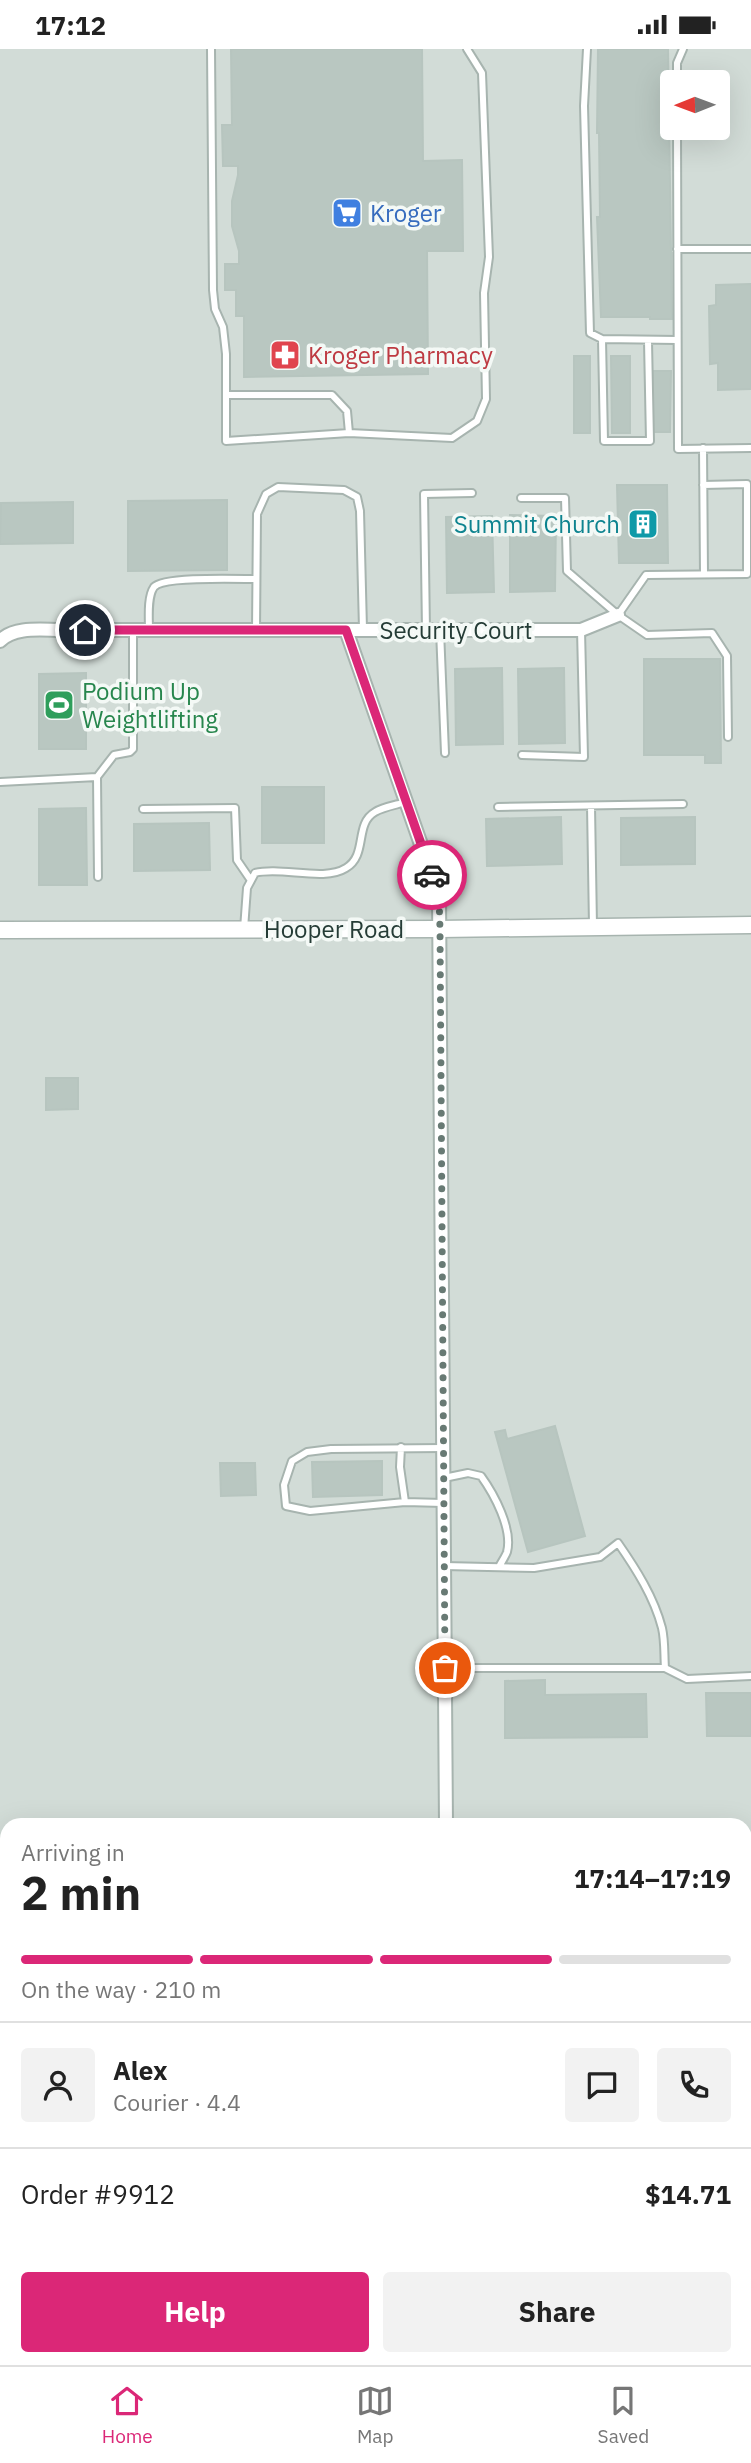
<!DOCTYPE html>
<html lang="en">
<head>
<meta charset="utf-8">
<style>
  :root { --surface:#fff; --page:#f2f2f2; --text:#222; --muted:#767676; --line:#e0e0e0; --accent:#db2777 }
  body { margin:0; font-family:"IBM Plex Sans",sans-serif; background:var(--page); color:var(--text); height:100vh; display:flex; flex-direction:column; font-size:26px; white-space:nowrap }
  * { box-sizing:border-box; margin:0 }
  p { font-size:23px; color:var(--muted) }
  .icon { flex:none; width:38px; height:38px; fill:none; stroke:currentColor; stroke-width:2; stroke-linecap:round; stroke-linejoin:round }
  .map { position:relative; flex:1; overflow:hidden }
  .side { position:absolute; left:0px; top:1769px; width:752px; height:548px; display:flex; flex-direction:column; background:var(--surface); border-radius:21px 21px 0 0; box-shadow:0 7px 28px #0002 }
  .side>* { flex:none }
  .needle { width:46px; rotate:269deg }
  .fabs { position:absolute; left:660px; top:21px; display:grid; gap:14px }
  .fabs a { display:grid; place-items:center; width:70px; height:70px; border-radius:7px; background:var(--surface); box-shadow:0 7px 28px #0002; font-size:35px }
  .pin { position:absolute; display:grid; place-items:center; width:60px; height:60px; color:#fff; margin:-30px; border:4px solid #fff; border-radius:50%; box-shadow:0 2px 7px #0007 }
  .courier { position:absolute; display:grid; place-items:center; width:70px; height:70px; margin:-35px; border:5px solid #db2777; border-radius:50%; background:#fff; color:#222; box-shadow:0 2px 9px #0007 }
  .headline em { font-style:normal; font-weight:800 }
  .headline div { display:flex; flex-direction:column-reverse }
  .headline { display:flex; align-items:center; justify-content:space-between; height:119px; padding:0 21px }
  h1 { font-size:46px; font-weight:800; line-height:52px }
  .bar { display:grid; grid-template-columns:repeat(4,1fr); gap:10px 7px; align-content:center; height:84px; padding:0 21px }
  .bar i { height:9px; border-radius:5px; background:var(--line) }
  .bar .selected { background:var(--accent) }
  .bar p { grid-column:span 4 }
  .line { display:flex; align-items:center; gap:18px; padding:0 21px; border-top:2px solid var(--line) }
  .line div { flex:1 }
  .round { display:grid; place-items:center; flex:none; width:74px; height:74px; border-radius:7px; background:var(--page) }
  .button { display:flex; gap:14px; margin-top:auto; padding:14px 21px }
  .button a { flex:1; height:80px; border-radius:7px; background:var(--accent); color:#fff; font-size:28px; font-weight:800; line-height:80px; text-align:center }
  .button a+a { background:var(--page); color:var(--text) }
  .status { display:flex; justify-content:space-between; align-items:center; height:49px; padding:0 35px; background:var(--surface); direction:ltr }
  .status svg { height:19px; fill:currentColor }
  .tab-bar { display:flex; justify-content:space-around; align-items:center; height:98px; border-top:2px solid var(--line); background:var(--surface); font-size:19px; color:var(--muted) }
  .tab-bar a { display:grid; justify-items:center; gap:4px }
  .tab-bar .selected { color:var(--accent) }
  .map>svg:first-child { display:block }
  .built { fill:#d2dcd7; fill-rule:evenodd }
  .building { fill:#b9c7c1; stroke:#b7c5bf; stroke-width:2 }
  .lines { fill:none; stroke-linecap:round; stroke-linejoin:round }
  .service-casing { stroke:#a7b4af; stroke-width:10 }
  .minor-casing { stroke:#a7b4af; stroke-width:16 }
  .tertiary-casing { stroke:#a7b4af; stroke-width:19 }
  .service { stroke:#fff; stroke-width:6 }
  .minor { stroke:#fff; stroke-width:12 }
  .tertiary { stroke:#fff; stroke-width:16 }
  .done { stroke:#687a74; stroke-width:7; stroke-dasharray:0 12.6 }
  .route { stroke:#db2777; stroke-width:9 }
  .labels { text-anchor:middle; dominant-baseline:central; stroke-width:7; stroke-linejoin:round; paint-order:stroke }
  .shop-label { font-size:24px; fill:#366cbe; stroke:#f4f9f6; text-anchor:start }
  .health-label { font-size:24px; fill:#be3a42; stroke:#f4f9f6; text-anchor:start }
  .culture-label { font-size:24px; fill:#0d838f; stroke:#f4f9f6; text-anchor:end }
  .street-label { font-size:24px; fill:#253c36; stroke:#f4f9f6 }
  .leisure-label { font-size:24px; fill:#27864d; stroke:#f4f9f6; text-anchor:start }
</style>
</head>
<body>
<div class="status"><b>17:12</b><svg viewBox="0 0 49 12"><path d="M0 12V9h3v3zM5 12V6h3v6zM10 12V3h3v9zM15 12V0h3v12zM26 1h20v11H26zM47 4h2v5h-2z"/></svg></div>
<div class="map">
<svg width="751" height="2316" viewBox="0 0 751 2316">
  <rect width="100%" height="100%" fill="#e4ece8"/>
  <path class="built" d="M0 0H751V2316H0ZM672 33H718V79H672ZM7 1776H746V2310H7Z"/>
  <path class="building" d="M231 0H422L423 112 462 111 463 202H427L428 325 244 328V267H236V241H225V215H239V202L232 177V152L238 126V117H223L222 76H232Z
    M598 0H668L672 270H650V268H601L597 168H600L599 84H597Z
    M751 235V340L718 341V314L710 315 709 257 716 256V236Z
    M574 307H590V384H574Z
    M611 307H630V384H612Z
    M653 322H671L670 383H653Z
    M617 436H667L668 514H619Z
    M227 451V521L128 522V452Z
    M73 453V494L0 495 1 454Z
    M510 466 556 467 555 542 510 543Z
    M492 467 494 543 447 544 446 468Z
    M644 610H720L721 714H705V706H644Z
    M502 619 503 695 456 696 455 620Z
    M564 619 565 694 519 695 518 620Z
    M86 624V700H39V625Z
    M262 738H324V794H262Z
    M86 759 87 836H39V760Z
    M561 768 562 815 487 817 486 770Z
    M695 768V815L621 816V769Z
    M209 774 210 821 134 822V775Z
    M46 1029H78V1060L46 1061Z
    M555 1377 585 1487 528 1503 495 1383 505 1381 507 1390Z
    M382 1412V1446L313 1448 312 1413Z
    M220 1414H255L256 1446 221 1447Z
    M545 1631V1646L646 1645 647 1688 505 1689V1632Z
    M706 1644H751V1687H707Z
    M391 1772V1776H299V1773Z
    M0 2033H7V2087H0Z
    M0 2114H7V2177H0Z
    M0 2185H7V2310H9V2316H0Z"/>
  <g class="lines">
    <g class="service-casing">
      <path id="service" d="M211 0 213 241 215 260 223 278 226 305V392L349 384 452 389 477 372 486 350 484 244 489 208 482 24 467 0
        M587 0 584 57 590 284 602 290 677 291
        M677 33V14L683 0
        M677 79 678 400 751 399
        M677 200H751
        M602 290 604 392H650L648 292
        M227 346H332L347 362 349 384
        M703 399 704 525
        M521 449H565L567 522 618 566 647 586 712 584 727 607 728 688
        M618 566 646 526 747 525V435L703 436
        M149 581C149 569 147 548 154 538 163 527 239 530 256 530
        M256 581 257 465 266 445 278 438 344 441 357 448 360 462 363 580
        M426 581 424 445 472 444
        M440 581 445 704
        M522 706 584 708 581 581
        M97 728 98 828
        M0 733 97 728 114 706 130 703 133 700V581
        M591 757 593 877
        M498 758 683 755
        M143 760 235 759 237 811 250 830
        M244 880 247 839 255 824C281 817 324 833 346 819 368 806 354 775 375 763 383 758 396 756 406 753
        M401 1398 400 1418 405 1453
        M444 1429 468 1424 481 1427C494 1445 513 1480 507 1503 505 1508 501 1514 499 1518
        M443 1454 405 1453 310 1462 286 1457 284 1436 292 1412 307 1403 331 1400 443 1399
        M444 1517 534 1519 600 1508 618 1494C636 1520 654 1548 662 1579 665 1592 664 1606 665 1619L687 1630 751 1627
        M445 1619H665
        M746 1872 751 1871
        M0 2097H7
        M186 2310V2316"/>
    </g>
    <g class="minor-casing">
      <path id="minor" d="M346 581 439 847 446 1776
        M0 592C14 577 42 581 61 581H581L618 566
        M449 2310V2316"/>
    </g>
    <g class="tertiary-casing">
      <path id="tertiary" d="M0 881 440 880 751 876"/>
    </g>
    <use href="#service" class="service"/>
    <use href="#minor" class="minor"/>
    <use href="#tertiary" class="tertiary"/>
  </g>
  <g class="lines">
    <path class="done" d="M432 826 439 847 440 880 445 1619"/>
    <path class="route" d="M85 581H346L432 826"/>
  </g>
  <defs>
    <g id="supermarket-square" transform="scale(1.575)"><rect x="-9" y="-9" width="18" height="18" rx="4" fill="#3f7fe0" stroke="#f4f9f6"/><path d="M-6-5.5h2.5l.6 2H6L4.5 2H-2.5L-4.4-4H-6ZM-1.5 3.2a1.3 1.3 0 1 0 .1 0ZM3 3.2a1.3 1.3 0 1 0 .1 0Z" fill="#fff"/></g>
    <g id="pharmacy-square" transform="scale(1.575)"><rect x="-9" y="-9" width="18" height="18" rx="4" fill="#e0444e" stroke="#f4f9f6"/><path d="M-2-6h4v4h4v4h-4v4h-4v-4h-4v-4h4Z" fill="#fff"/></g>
    <g id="building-square" transform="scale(1.575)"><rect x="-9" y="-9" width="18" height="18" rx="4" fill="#0f9aa8" stroke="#f4f9f6"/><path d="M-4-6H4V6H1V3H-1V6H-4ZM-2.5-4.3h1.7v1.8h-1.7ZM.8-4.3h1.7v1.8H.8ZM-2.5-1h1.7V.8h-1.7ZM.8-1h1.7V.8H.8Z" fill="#fff"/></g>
    <g id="stadium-square" transform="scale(1.575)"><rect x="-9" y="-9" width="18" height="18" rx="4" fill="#2e9e5b" stroke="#f4f9f6"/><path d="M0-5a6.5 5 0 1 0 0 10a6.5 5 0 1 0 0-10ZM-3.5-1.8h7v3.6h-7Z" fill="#fff"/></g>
  </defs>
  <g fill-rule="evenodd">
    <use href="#supermarket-square" x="347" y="164"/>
    <use href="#pharmacy-square" x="285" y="306"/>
    <use href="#building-square" x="643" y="475"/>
    <use href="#stadium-square" x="59" y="656"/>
  </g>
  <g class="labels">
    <g class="shop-label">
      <text x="370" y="164">Kroger</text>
    </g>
    <g class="health-label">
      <text x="308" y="306">Kroger Pharmacy</text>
    </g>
    <g class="culture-label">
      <text x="620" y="475">Summit Church</text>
    </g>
    <g class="street-label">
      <text x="456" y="581">Security Court</text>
      <text x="334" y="880">Hooper Road</text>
    </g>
    <g class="leisure-label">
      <text x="82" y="642">Podium Up<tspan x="82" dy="28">Weightlifting</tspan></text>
    </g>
  </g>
</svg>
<div class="fabs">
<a><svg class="needle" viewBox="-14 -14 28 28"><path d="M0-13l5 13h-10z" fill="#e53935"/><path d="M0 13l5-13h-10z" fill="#767676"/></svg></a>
</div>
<div class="pin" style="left:445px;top:1619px;background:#ea580c"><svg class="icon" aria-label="bag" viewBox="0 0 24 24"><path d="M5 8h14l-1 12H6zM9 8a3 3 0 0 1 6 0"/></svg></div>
<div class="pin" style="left:85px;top:581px;background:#1f2937"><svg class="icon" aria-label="home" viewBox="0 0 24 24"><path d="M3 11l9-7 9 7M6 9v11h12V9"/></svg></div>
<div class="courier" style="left:432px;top:826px"><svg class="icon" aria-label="car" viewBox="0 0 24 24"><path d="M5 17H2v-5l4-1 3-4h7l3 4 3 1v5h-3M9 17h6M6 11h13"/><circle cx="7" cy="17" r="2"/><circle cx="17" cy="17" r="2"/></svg></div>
<section class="side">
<div class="headline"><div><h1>2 min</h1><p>Arriving in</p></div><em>17:14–17:19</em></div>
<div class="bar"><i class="selected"></i><i class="selected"></i><i class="selected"></i><i></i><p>On the way · 210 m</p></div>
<div class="line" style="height:126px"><a class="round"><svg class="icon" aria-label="person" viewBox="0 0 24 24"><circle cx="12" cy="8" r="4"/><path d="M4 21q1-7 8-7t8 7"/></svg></a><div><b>Alex</b><p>Courier · 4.4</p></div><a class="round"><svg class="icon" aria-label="chat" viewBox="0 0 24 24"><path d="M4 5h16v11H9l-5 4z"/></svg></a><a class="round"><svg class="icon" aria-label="phone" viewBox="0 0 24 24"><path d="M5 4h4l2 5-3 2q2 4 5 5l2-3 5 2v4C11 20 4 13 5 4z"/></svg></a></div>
<div class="line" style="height:91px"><div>Order #9912</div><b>$14.71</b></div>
<div class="button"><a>Help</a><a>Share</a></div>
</section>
</div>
<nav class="tab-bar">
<a class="selected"><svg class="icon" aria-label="home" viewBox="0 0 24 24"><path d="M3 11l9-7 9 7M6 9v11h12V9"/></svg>Home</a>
<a><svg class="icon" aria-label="map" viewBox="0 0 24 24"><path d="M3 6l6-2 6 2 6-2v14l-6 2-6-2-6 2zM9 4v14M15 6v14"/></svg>Map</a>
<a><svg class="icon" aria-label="saved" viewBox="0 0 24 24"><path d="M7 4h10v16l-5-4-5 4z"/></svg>Saved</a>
</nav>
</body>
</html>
